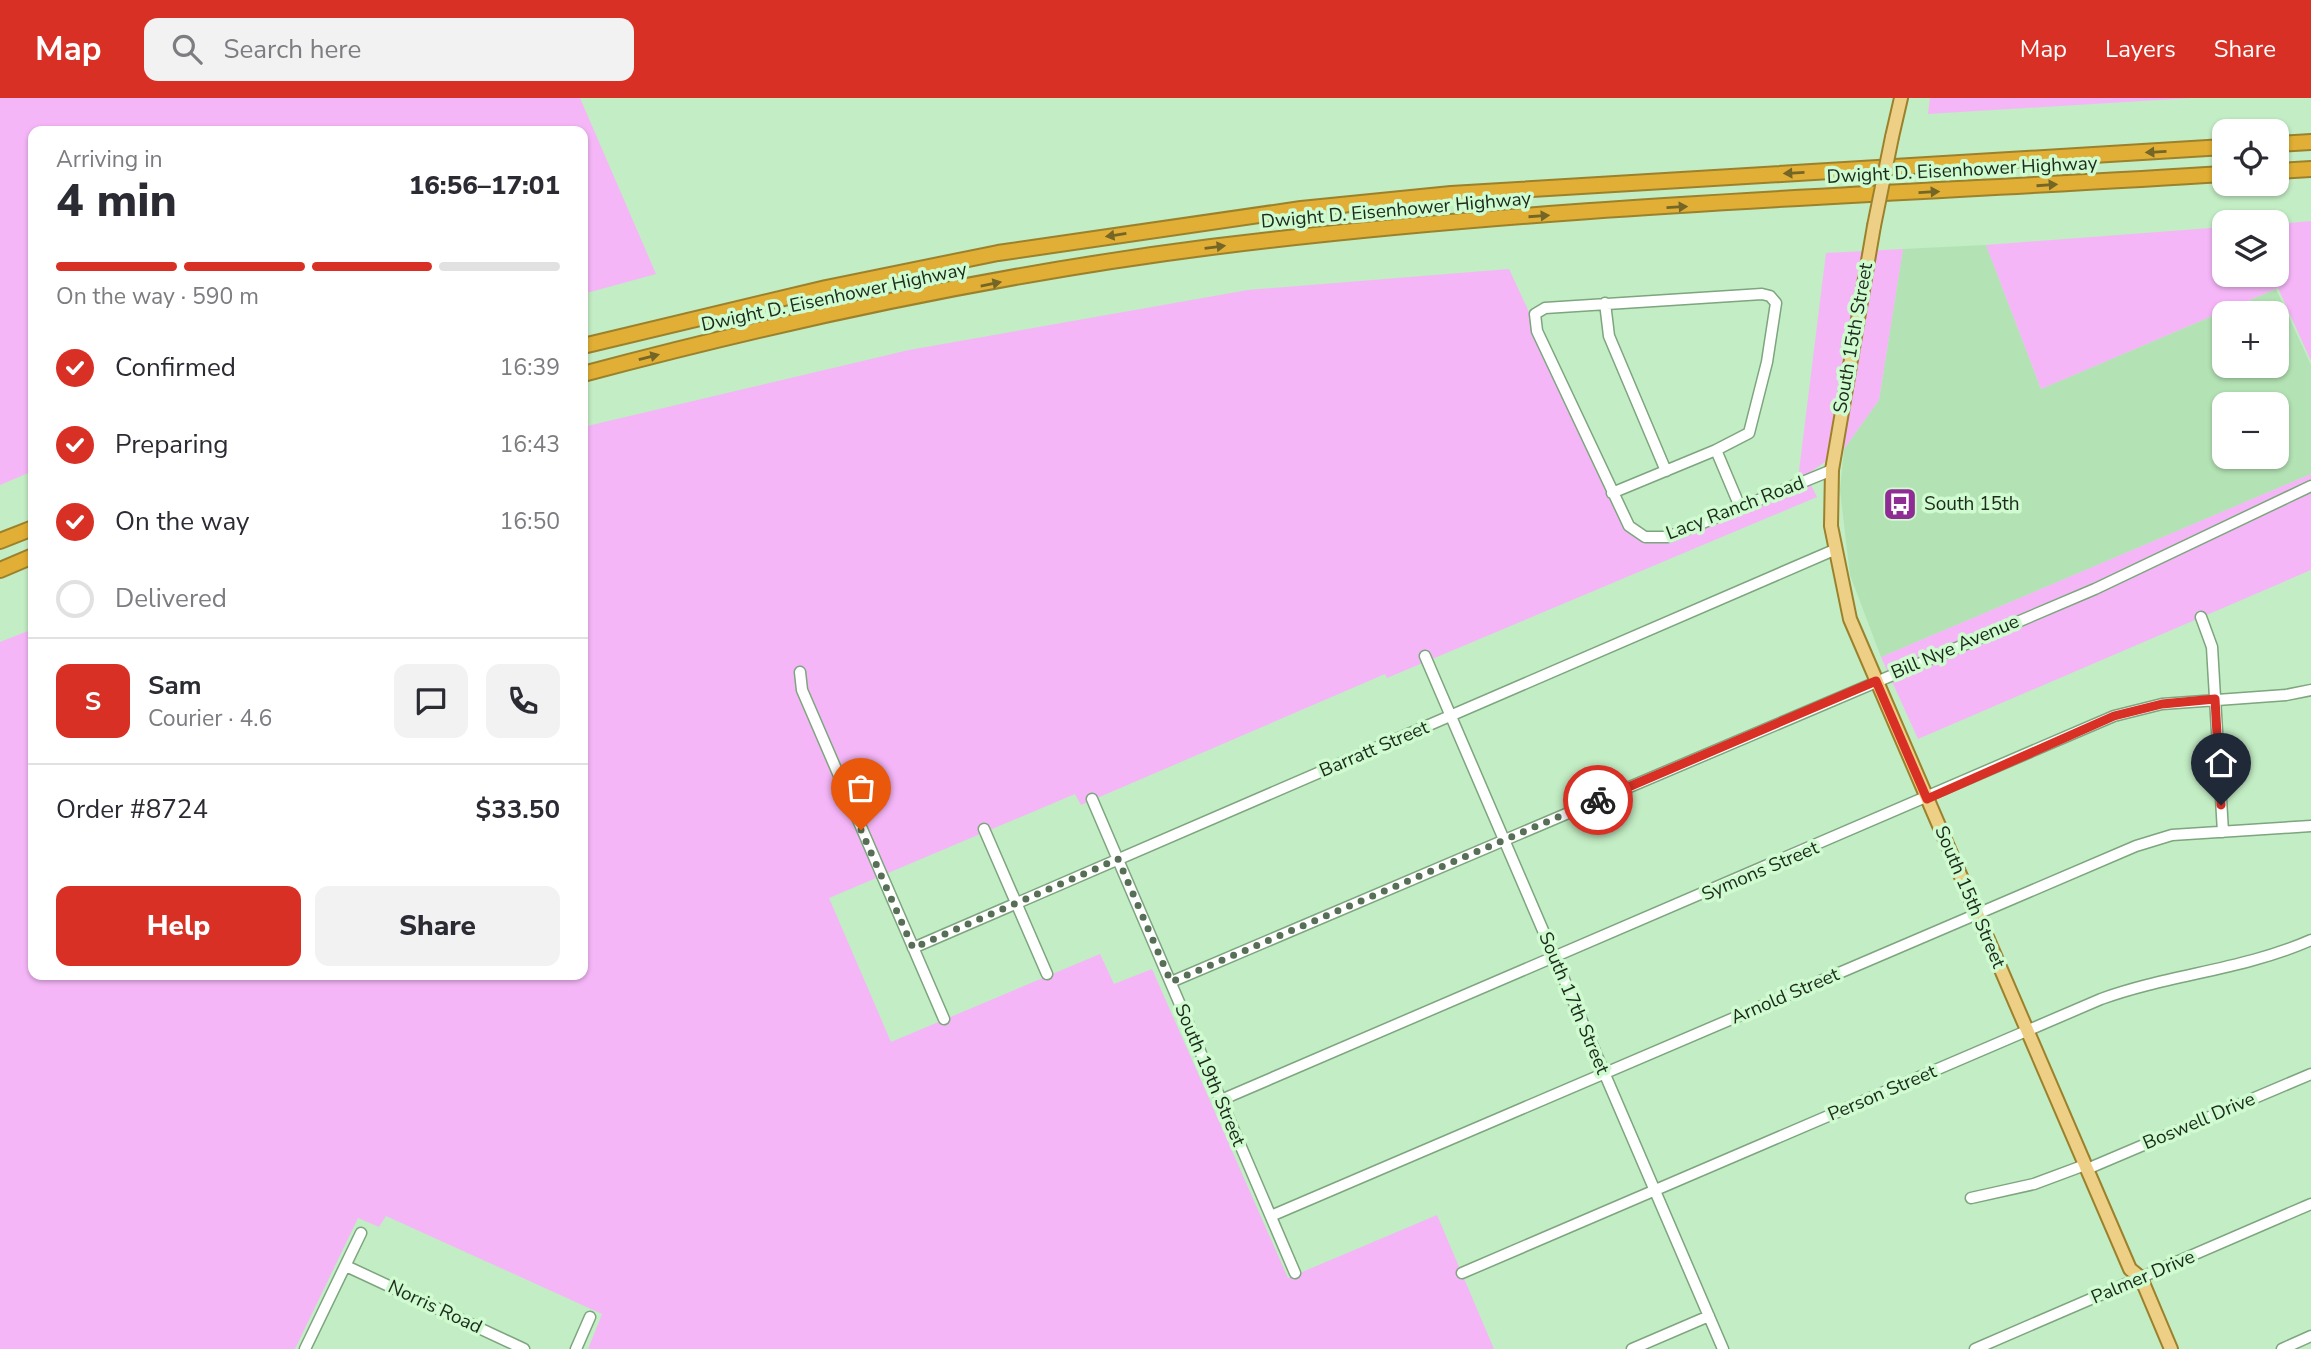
<!DOCTYPE html>
<html lang="en">
<head>
<meta charset="utf-8">
<style>
  :root { --surface:#fff; --page:#f2f2f3; --text:#2b2b33; --muted:#7c7c81; --line:#e1e1e2; --accent:#d93025 }
  body { margin:0; font-family:"Nunito Sans",sans-serif; background:var(--page); color:var(--text); height:100vh; display:flex; flex-direction:column; font-size:26px; white-space:nowrap }
  * { box-sizing:border-box; margin:0 }
  p { font-size:23px; color:var(--muted) }
  .icon { flex:none; width:38px; height:38px; fill:none; stroke:currentColor; stroke-width:2; stroke-linecap:round; stroke-linejoin:round }
  .map { position:relative; flex:1; overflow:hidden }
  .drawer { position:absolute; left:28px; top:28px; width:560px; height:854px; display:flex; flex-direction:column; background:var(--surface); border-radius:14px; box-shadow:0 2px 5px #0004 }
  .drawer>* { flex:none }
  .buttons { position:absolute; left:2212px; top:21px; display:grid; gap:14px }
  .buttons a { display:grid; place-items:center; width:77px; height:77px; border-radius:14px; background:var(--surface); box-shadow:0 2px 5px #0004; font-size:35px }
  .pin { position:absolute; display:grid; place-items:center; width:60px; height:60px; color:#fff; margin:-72px -30px; border-radius:50% 50% 50% 0; rotate:-45deg; box-shadow:0 0 7px #0007 }
  .pin .icon { rotate:45deg }
  .courier { position:absolute; display:grid; place-items:center; width:70px; height:70px; margin:-35px; border:5px solid #d93025; border-radius:50%; background:#fff; color:#222; box-shadow:0 2px 9px #0007 }
  .summary em { font-style:normal; font-weight:800 }
  .summary div { display:flex; flex-direction:column-reverse }
  .summary { display:flex; align-items:center; justify-content:space-between; height:119px; padding:0 28px }
  h1 { font-size:46px; font-weight:800; line-height:52px }
  .bar { display:grid; grid-template-columns:repeat(4,1fr); gap:10px 7px; align-content:center; height:84px; padding:0 28px }
  .bar i { height:9px; border-radius:5px; background:var(--line) }
  .bar .current { background:var(--accent) }
  .bar p { grid-column:span 4 }
  .line { display:flex; align-items:center; gap:18px; padding:0 28px; border-top:2px solid var(--line) }
  .line div { flex:1 }
  .round { display:grid; place-items:center; flex:none; width:74px; height:74px; border-radius:14px; background:var(--page) }
  ol { padding:0 28px; list-style:none }
  li { display:flex; align-items:center; gap:21px; height:77px }
  li p { margin-inline-start:auto }
  li .icon { padding:7px; border-radius:50%; background:var(--accent); color:#fff; stroke-width:4 }
  li:last-child { color:var(--muted) }
  li i { width:38px; height:38px; border:4px solid var(--line); border-radius:50% }
  .button { display:flex; gap:14px; margin-top:auto; padding:14px 28px }
  .button a { flex:1; height:80px; border-radius:14px; background:var(--accent); color:#fff; font-size:28px; font-weight:800; line-height:80px; text-align:center }
  .button a+a { background:var(--page); color:var(--text) }
  header { display:flex; align-items:center; gap:42px; box-sizing:border-box; height:98px; padding:0 35px; background:var(--accent); color:#fff }
  header strong { font-size:33px }
  nav { display:flex; gap:38px; margin-inline-start:auto; font-size:24px }
  .search { width:490px; height:63px; background:var(--page); display:flex; align-items:center; gap:18px; box-sizing:border-box; padding:0 24px; border-radius:14px; color:var(--muted); font-size:26px }
  .map>svg:first-child { display:block }
  .built { fill:#b3e2b4; fill-rule:evenodd }
  .green { fill:#f5b6f8 }
  .lines { fill:none; stroke-linecap:round; stroke-linejoin:round }
  .minor-casing { stroke:#7da57e; stroke-width:13 }
  .major-casing { stroke:#9c812c; stroke-width:16 }
  .highway-casing { stroke:#9c812c; stroke-width:18 }
  .minor { stroke:#fff; stroke-width:10 }
  .major { stroke:#edcf86; stroke-width:12 }
  .highway { stroke:#e1af35; stroke-width:14 }
  .major-bridge-casing { stroke:#9c812c; stroke-width:16; stroke-linecap:butt }
  .major-bridge { stroke:#edcf86; stroke-width:12 }
  .oneway { fill:#746627 }
  .done { stroke:#566f56; stroke-width:7; stroke-dasharray:0 12.6 }
  .route { stroke:#d93025; stroke-width:9 }
  .labels { text-anchor:middle; dominant-baseline:central; stroke-width:7; stroke-linejoin:round; paint-order:stroke }
  .street-label { font-size:19px; fill:#1b2b1b; stroke:#d0fad0 }
  .poi-label { font-size:19px; fill:#1b2b1b; stroke:#d0fad0; text-anchor:start }
</style>
</head>
<body>
<header>
<strong>Map</strong>
<div class="search"><svg class="icon" aria-label="search" viewBox="0 0 24 24"><circle cx="10" cy="10" r="6"/><path d="M15 15l6 6"/></svg>Search here</div>
<nav><a>Map</a><a>Layers</a><a>Share</a></nav>
</header>
<div class="map">
<svg width="2311" height="1251" viewBox="0 0 2311 1251">
  <rect width="100%" height="100%" fill="#c3edc4"/>
  <path class="built" d="M1986 147 2041 291 2276 191 2311 267V376L1881 559 1850 477 1840 392 1844 351 1879 302 1903 151ZM2224 215H2277V268H2224ZM2224 306H2277V359H2224Z"/>
  <path class="green" d="M0 0H580L656 176 583 196V33H33V373L0 387Z
    M1930 0H2191L1928 16Z
    M2311 123V263L2278 190 2041 291 1986 147 2224 129V177H2277V126Z
    M1903 151 1879 302 1844 351 1806 377 1817 399 1387 580 1385 576 1081 707 1075 696 829 800 891 944 1100 856 1114 886 1152 871 1288 1180 1437 1117 1494 1251H588L602 1216 386 1118 379 1129 358 1120 295 1251H0V544L33 531V877H583V329L909 252 1248 192 1509 171 1629 428 1656 441 1798 381 1826 155Z
    M2311 376V472L1918 641 1881 559Z"/>
  <g class="lines">
    <g class="minor-casing">
      <path id="minor" d="M1605 205 1609 238 1666 373
        M1716 352 1740 409
        M1612 395 1716 352 1749 335 1767 264 1776 205 1770 198 1762 196 1545 210 1535 216 1537 233 1629 428 1645 439H1668L1832 372
        M2201 519 2212 549 2223 734
        M1425 558 1723 1251
        M800 574 802 592 944 921
        M1092 701 1295 1175
        M984 731 1047 876
        M913 850 1834 452
        M1171 884 2095 491 2311 388
        M1221 1002 2114 618 2162 606 2286 597 2311 592
        M2087 1071 2311 976
        M1971 1100 2034 1086 2085 1067
        M1271 1118 2136 748 2172 737 2311 728
        M346 1168 524 1251
        M1462 1175 2101 901C2170 876 2243 872 2311 842
        M305 1251 361 1135
        M576 1251 590 1219
        M1632 1251 1709 1218
        M1975 1251 2311 1106
        M2282 1251 2311 1238"/>
    </g>
    <g class="major-casing">
      <path id="major" d="M1892 39 1901 0
        M1874 128 1832 372 1831 428 1850 521 2130 1171 2141 1180 2171 1251"/>
    </g>
    <g class="highway-casing">
      <path id="highway" d="M2277 46 2311 44
        M2277 73 2311 71
        M583 248 826 190 998 155 1301 111 1451 96 2224 49
        M583 276C789 221 999 176 1211 149 1547 107 1887 97 2224 76
        M0 443 33 430
        M0 472 33 458"/>
    </g>
    <use href="#minor" class="minor"/>
    <use href="#major" class="major"/>
    <use href="#highway" class="highway"/>
    <g class="major-bridge-casing">
      <path id="major-bridge" d="M1874 128 1892 39"/>
    </g>
    <use href="#major-bridge" class="major-bridge"/>
  </g>
  <defs><path id="oneway-solid" d="M-6-.8H1V-3.2L6.5 0L1 3.2V.8H-6Z" transform="scale(1.75)"/></defs>
  <g class="oneway">
    <use href="#oneway-solid" transform="translate(2156 54) rotate(177)"/>
    <use href="#oneway-solid" transform="translate(1794 75) rotate(177)"/>
    <use href="#oneway-solid" transform="translate(2047 87) rotate(-4)"/>
    <use href="#oneway-solid" transform="translate(1929 94) rotate(-3)"/>
    <use href="#oneway-solid" transform="translate(1677 109) rotate(-3)"/>
    <use href="#oneway-solid" transform="translate(1539 118) rotate(-4)"/>
    <use href="#oneway-solid" transform="translate(1116 137) rotate(171)"/>
    <use href="#oneway-solid" transform="translate(1215 149) rotate(-7)"/>
    <use href="#oneway-solid" transform="translate(991 186) rotate(-11)"/>
    <use href="#oneway-solid" transform="translate(649 259) rotate(-14)"/>
  </g>
  <g class="lines">
    <path class="done" d="M861 732 913 850 1118 761 1171 884 1598 702"/>
    <path class="route" d="M1598 702 1876 583 1927 701 2114 618 2162 606 2215 601 2221 707"/>
  </g>
  <defs>
    <g id="bus-square" transform="scale(1.75)"><rect x="-9" y="-9" width="18" height="18" rx="4" fill="#8f2d95" stroke="#d0fad0"/><path d="M-5-6H5V4H4V6H2V4H-2V6H-4V4H-5ZM-3.5-4V0h7V-4ZM-3.5 1.2v1.5H-2V1.2ZM2 1.2v1.5H3.5V1.2Z" fill="#fff"/></g>
  </defs>
  <g fill-rule="evenodd">
    <use href="#bus-square" x="1900" y="406"/>
  </g>
  <g class="labels">
    <g class="street-label">
      <text transform="translate(1962 72) rotate(-3)">Dwight D. Eisenhower Highway</text>
      <text transform="translate(1396 112) rotate(-5)">Dwight D. Eisenhower Highway</text>
      <text transform="translate(834 199) rotate(-12)">Dwight D. Eisenhower Highway</text>
      <text transform="translate(1853 240) rotate(-80)">South 15th Street</text>
      <text transform="translate(1735 410) rotate(-21)">Lacy Ranch Road</text>
      <text transform="translate(1955 549) rotate(-23)">Bill Nye Avenue</text>
      <text transform="translate(1374 651) rotate(-23)">Barratt Street</text>
      <text transform="translate(1760 773) rotate(-23)">Symons Street</text>
      <text transform="translate(1970 799) rotate(67)">South 15th Street</text>
      <text transform="translate(1785 898) rotate(-23)">Arnold Street</text>
      <text transform="translate(1574 905) rotate(67)">South 17th Street</text>
      <text transform="translate(1210 977) rotate(67)">South 19th Street</text>
      <text transform="translate(1882 995) rotate(-23)">Person Street</text>
      <text transform="translate(2199 1023) rotate(-23)">Boswell Drive</text>
      <text transform="translate(2143 1179) rotate(-23)">Palmer Drive</text>
      <text transform="translate(435 1209) rotate(25)">Norris Road</text>
    </g>
    <g class="poi-label">
      <text x="1924" y="406">South 15th</text>
    </g>
  </g>
</svg>
<div class="buttons">
<a><svg class="icon" aria-label="locate" viewBox="0 0 24 24"><circle cx="12" cy="12" r="6"/><path d="M12 2v4M12 18v4M2 12h4M18 12h4"/></svg></a>
<a><svg class="icon" aria-label="layers" viewBox="0 0 24 24"><path d="M12 4l9 5-9 5-9-5zM3 14l9 5 9-5"/></svg></a>
<a>+</a>
<a>−</a>
</div>
<div class="pin" style="left:861px;top:732px;background:#ea580c"><svg class="icon" aria-label="bag" viewBox="0 0 24 24"><path d="M5 8h14l-1 12H6zM9 8a3 3 0 0 1 6 0"/></svg></div>
<div class="pin" style="left:2221px;top:707px;background:#1f2937"><svg class="icon" aria-label="home" viewBox="0 0 24 24"><path d="M3 11l9-7 9 7M6 9v11h12V9"/></svg></div>
<div class="courier" style="left:1598px;top:702px"><svg class="icon" aria-label="bike" viewBox="0 0 24 24"><circle cx="6" cy="16" r="4"/><circle cx="18" cy="16" r="4"/><path d="M6 16l4-8h5l3 8M10 8l3 8H6M13 5h3"/></svg></div>
<section class="drawer">
<div class="summary"><div><h1>4 min</h1><p>Arriving in</p></div><em>16:56–17:01</em></div>
<div class="bar"><i class="current"></i><i class="current"></i><i class="current"></i><i></i><p>On the way · 590 m</p></div>
<ol>
<li><svg class="icon" aria-label="check" viewBox="0 0 24 24"><path d="M5 12l5 5 9-10"/></svg>Confirmed<p>16:39</p></li>
<li><svg class="icon" aria-label="check" viewBox="0 0 24 24"><path d="M5 12l5 5 9-10"/></svg>Preparing<p>16:43</p></li>
<li><svg class="icon" aria-label="check" viewBox="0 0 24 24"><path d="M5 12l5 5 9-10"/></svg>On the way<p>16:50</p></li>
<li><i></i>Delivered</li>
</ol>
<div class="line" style="height:126px"><b class="round" style="background:var(--accent);color:#fff">S</b><div><b>Sam</b><p>Courier · 4.6</p></div><a class="round"><svg class="icon" aria-label="chat" viewBox="0 0 24 24"><path d="M4 5h16v11H9l-5 4z"/></svg></a><a class="round"><svg class="icon" aria-label="phone" viewBox="0 0 24 24"><path d="M5 4h4l2 5-3 2q2 4 5 5l2-3 5 2v4C11 20 4 13 5 4z"/></svg></a></div>
<div class="line" style="height:91px"><div>Order #8724</div><b>$33.50</b></div>
<div class="button"><a>Help</a><a>Share</a></div>
</section>
</div>
</body>
</html>
